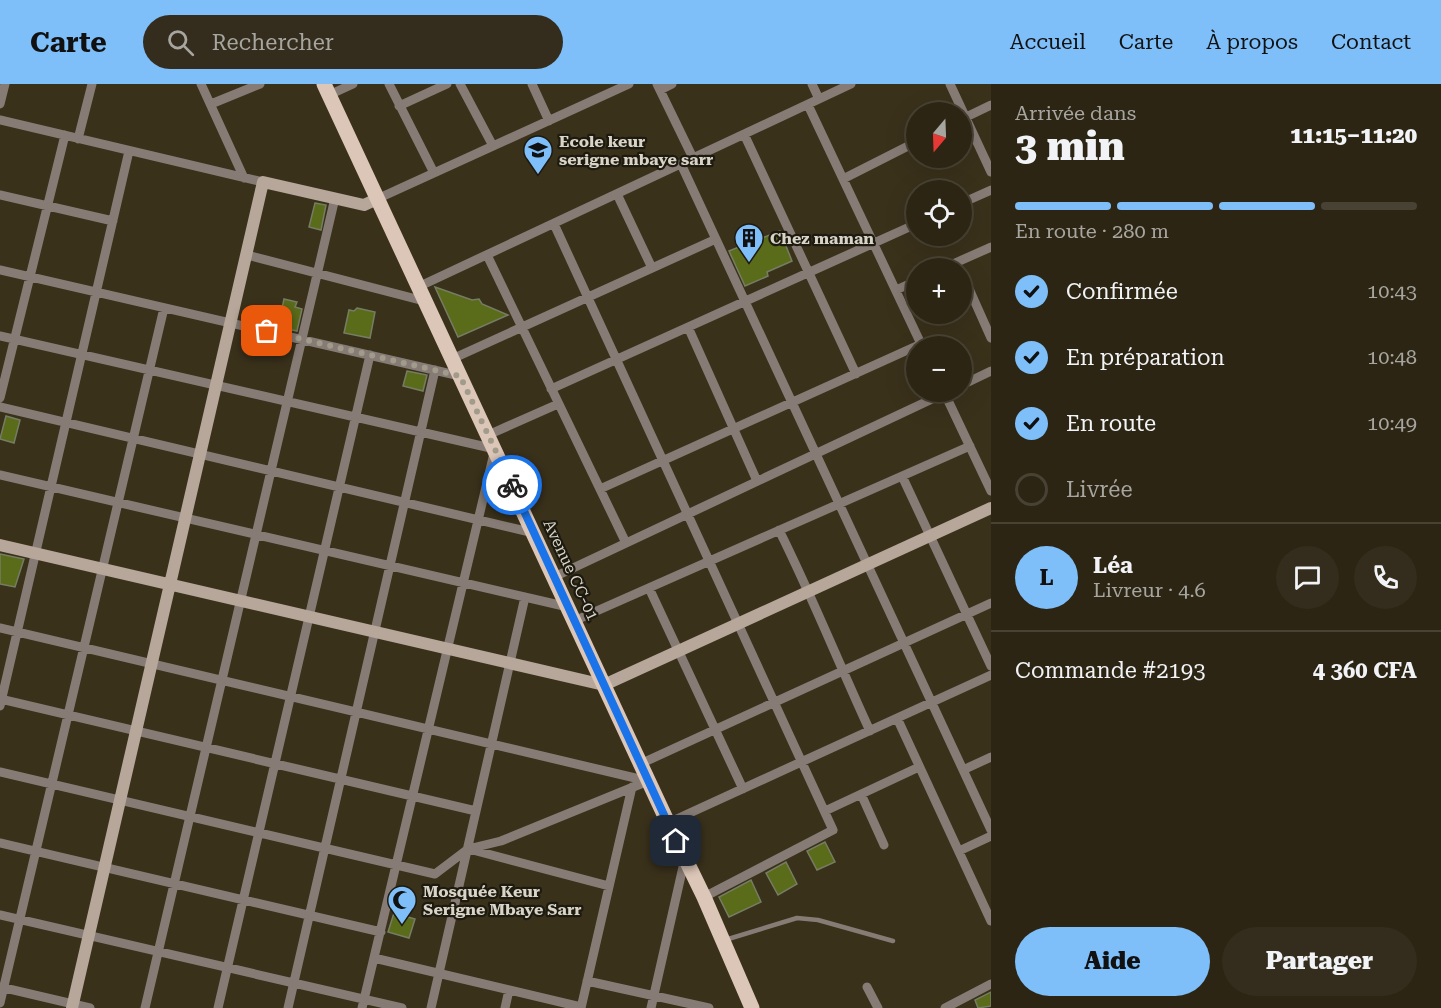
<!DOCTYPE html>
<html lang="fr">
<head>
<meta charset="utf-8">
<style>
  :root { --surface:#2c2514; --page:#342d1d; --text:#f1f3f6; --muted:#a6a5a0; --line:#484234; --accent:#7ebef9 }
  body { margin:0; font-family:"Roboto Serif",serif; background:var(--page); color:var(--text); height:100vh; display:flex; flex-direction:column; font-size:22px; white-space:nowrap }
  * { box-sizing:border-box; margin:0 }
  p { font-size:20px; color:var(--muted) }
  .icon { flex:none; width:33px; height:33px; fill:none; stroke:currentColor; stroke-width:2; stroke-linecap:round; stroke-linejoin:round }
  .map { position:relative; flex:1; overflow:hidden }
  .panel { display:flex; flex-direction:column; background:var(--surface); width:450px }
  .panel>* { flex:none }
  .needle { width:39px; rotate:199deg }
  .tools { position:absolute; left:906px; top:18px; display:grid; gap:12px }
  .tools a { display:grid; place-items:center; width:66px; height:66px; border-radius:50%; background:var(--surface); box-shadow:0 6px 24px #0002,0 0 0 2px var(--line); font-size:30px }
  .pin { position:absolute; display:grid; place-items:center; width:51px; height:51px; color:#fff; margin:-26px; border-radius:12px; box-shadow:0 3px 9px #0006 }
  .courier { position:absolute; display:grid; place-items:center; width:60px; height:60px; margin:-30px; border:4px solid #1a73e8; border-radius:50%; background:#fff; color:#222; box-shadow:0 2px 8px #0007 }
  .headline em { font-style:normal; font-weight:800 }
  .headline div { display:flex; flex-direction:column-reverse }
  .headline { display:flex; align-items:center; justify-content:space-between; height:102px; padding:0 24px }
  h1 { font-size:39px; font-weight:800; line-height:45px }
  .bar { display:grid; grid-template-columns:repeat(4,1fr); gap:9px 6px; align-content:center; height:72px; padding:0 24px }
  .bar i { height:8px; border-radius:4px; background:var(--line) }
  .bar .on { background:var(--accent) }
  .bar p { grid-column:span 4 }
  .line { display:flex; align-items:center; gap:15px; padding:0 24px; border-top:2px solid var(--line) }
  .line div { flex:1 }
  .round { display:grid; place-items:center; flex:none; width:63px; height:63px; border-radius:32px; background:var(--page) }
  ol { padding:0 24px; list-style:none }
  li { display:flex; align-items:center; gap:18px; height:66px }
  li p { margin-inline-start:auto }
  li .icon { padding:6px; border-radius:50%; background:var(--accent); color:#111; stroke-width:4 }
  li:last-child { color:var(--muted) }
  li i { width:33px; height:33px; border:3px solid var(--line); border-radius:50% }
  .primary-button { display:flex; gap:12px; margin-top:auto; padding:12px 24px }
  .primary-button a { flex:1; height:69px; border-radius:36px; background:var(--accent); color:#111; font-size:24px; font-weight:800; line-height:69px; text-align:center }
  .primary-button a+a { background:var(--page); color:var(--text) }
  header { display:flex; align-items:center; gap:36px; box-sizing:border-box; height:84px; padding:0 30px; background:var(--accent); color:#111 }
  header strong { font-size:28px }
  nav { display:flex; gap:33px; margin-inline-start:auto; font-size:21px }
  .search { width:420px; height:54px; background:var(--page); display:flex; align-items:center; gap:15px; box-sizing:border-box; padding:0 21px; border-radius:33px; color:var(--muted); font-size:22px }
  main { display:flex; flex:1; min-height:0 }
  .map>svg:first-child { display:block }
  .building { fill:#5a6b1a; stroke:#757d64; stroke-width:1.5 }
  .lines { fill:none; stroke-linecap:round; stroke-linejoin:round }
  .lane { stroke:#877c75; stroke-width:4.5 }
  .street { stroke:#877c75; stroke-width:9 }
  .secondary { stroke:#b7a69a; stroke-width:12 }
  .primary { stroke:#dcc6b7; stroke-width:15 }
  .done { stroke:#a19b8b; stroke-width:6; stroke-dasharray:0 10.8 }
  .route { stroke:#1a73e8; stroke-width:8 }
  .labels { text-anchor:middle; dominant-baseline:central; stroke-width:4.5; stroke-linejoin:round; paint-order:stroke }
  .poi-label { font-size:16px; font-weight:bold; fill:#d9d4c7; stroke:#1d1a10; text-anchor:start }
  .street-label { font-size:16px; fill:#d9d4c7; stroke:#1d1a10 }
</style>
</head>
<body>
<header>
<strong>Carte</strong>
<div class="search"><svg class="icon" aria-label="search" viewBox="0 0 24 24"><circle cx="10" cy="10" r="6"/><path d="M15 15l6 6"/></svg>Rechercher</div>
<nav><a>Accueil</a><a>Carte</a><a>À propos</a><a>Contact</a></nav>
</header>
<main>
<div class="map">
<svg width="991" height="924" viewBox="0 0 991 924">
  <rect width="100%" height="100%" fill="#3a311b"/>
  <path class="building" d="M315 119 326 121 321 146 309 143Z
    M780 147 792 177 767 188 768 192 745 202 729 167Z
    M435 203 472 216 479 215 482 220 508 231 458 253Z
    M284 215 297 218 295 223 302 225 297 247 278 243Z
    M357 224 375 228 370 254 344 249 349 226 354 227Z
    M407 287 427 291 423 307 403 302Z
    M6 332 20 336 14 359 0 355Z
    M0 470 24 475 15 503 0 500Z
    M825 758 835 778 817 786 807 767Z
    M786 778 797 800 778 811 766 789Z
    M751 796 761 818 729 833 719 813Z
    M394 829 415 835 409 854 388 848Z
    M991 908V922L978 924 975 916Z"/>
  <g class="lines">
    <path class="lane" d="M725 856 797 834 818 836 893 857"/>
    <path class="street" d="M201 0 244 94
      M389 0 434 89
      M460 0 493 62
      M532 0 549 37
      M657 0 693 74
      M812 0 819 15
      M950 0 991 88
      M660 6 672 0
      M329 11 353 0
      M0 20 5 0
      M211 20 260 0
      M808 21 922 262
      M399 22 447 0
      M962 35 991 21
      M0 36 263 98
      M744 50 856 290
      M78 55 92 0
      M681 80 991 746
      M843 95 916 58
      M617 110 652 184
      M0 111 113 137
      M377 115 629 0
      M962 119 991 106
      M554 140 833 746 704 813
      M247 171 424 217
      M487 171 626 459
      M944 184 991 163
      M0 186 460 292
      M962 189 991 254
      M418 203 851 0
      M896 206 916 197
      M688 243 757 397
      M0 252 495 365 362 924
      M452 275 716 155
      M962 301 991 287
      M551 305 916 140
      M944 308 991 407
      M0 314 65 51
      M0 323 534 449
      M488 351 558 320
      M0 391 568 523
      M902 392 991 582
      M600 405 921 260
      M779 446C812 512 839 580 870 647
      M554 493 947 308
      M649 504 743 705
      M574 537 970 362
      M0 544 648 697
      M0 615 476 727
      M0 622 129 67
      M897 634 991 837
      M640 680 991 519
      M963 686 991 673
      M0 688 435 790 468 765 501 757 648 697
      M861 710 884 761
      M825 727 919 683
      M668 739 991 591
      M0 759 381 848
      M469 765 609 802
      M959 767 991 752
      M0 831 402 924
      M374 874 581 923
      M587 897 709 924
      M0 903 90 924
      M867 903 878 924
      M0 919 164 224
      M145 924 335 114
      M218 924 370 271
      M288 924 435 286
      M431 924 525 513
      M505 924 509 906
      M581 924 632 703
      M651 924 685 774
      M945 924 991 900"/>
    <path class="secondary" d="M0 461 604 601 991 424
      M72 924 263 98 364 121 377 115"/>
    <path class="primary" d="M324 0 668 739 704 813 752 924"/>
  </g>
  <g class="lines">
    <path class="done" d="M267 247 460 292 512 401"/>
    <path class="route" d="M512 401 676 757"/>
  </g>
  <defs>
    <g id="school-pin" transform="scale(1.5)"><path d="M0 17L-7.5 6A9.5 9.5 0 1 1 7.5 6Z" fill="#7ebef9" stroke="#1d1a10"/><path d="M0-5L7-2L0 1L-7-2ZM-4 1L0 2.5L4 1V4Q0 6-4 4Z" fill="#111"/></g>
    <g id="building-pin" transform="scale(1.5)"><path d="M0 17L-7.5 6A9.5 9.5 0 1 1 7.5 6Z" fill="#7ebef9" stroke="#1d1a10"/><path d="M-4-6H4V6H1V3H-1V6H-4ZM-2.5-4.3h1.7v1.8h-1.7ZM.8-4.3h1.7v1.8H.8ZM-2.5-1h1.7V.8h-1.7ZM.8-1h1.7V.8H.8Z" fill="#111"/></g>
    <g id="mosque-pin" transform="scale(1.5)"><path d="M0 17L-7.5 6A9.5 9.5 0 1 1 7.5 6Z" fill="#7ebef9" stroke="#1d1a10"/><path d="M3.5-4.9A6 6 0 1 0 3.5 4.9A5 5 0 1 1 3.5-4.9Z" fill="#111"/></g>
  </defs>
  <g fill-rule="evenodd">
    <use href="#school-pin" x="538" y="66"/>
    <use href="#building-pin" x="749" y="154"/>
    <use href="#mosque-pin" x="402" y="816"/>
  </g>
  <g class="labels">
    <g class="poi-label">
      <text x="559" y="57">Ecole keur<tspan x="559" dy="18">serigne mbaye sarr</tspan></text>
      <text x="770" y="154">Chez maman</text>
      <text x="423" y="807">Mosquée Keur<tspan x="423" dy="18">Serigne Mbaye Sarr</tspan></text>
    </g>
    <g class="street-label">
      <text transform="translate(571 486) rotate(65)">Avenue CC-01</text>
    </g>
  </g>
</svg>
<div class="tools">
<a><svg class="needle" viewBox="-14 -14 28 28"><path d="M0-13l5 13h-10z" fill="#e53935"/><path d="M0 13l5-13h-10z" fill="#a6a5a0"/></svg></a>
<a><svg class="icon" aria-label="locate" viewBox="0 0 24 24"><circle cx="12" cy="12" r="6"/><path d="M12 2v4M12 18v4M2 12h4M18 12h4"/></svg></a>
<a>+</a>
<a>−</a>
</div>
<div class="pin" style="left:267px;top:247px;background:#ea580c"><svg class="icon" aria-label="bag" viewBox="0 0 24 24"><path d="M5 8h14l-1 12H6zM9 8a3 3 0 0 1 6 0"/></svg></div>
<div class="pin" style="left:676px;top:757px;background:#1f2937"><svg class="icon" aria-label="home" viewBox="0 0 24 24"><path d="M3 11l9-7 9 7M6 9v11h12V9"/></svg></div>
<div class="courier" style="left:512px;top:401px"><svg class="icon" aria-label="bike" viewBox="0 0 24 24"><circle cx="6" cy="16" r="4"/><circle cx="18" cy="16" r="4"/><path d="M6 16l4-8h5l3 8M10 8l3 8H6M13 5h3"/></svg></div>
</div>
<section class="panel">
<div class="headline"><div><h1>3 min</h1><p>Arrivée dans</p></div><em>11:15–11:20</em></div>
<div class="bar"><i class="on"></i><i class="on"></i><i class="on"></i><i></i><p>En route · 280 m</p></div>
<ol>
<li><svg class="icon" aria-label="check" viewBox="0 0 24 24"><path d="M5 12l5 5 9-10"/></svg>Confirmée<p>10:43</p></li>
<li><svg class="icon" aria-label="check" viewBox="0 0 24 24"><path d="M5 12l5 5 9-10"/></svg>En préparation<p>10:48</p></li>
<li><svg class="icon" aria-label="check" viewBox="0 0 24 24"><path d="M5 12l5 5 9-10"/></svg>En route<p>10:49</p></li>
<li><i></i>Livrée</li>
</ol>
<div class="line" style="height:108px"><b class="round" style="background:var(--accent);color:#111">L</b><div><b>Léa</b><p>Livreur · 4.6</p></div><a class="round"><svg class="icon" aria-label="chat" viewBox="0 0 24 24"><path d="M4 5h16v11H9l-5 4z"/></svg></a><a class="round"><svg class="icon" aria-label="phone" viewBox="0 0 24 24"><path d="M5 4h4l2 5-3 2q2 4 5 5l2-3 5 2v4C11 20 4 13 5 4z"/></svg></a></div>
<div class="line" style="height:78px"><div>Commande #2193</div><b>4 360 CFA</b></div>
<div class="primary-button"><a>Aide</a><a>Partager</a></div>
</section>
</main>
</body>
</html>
